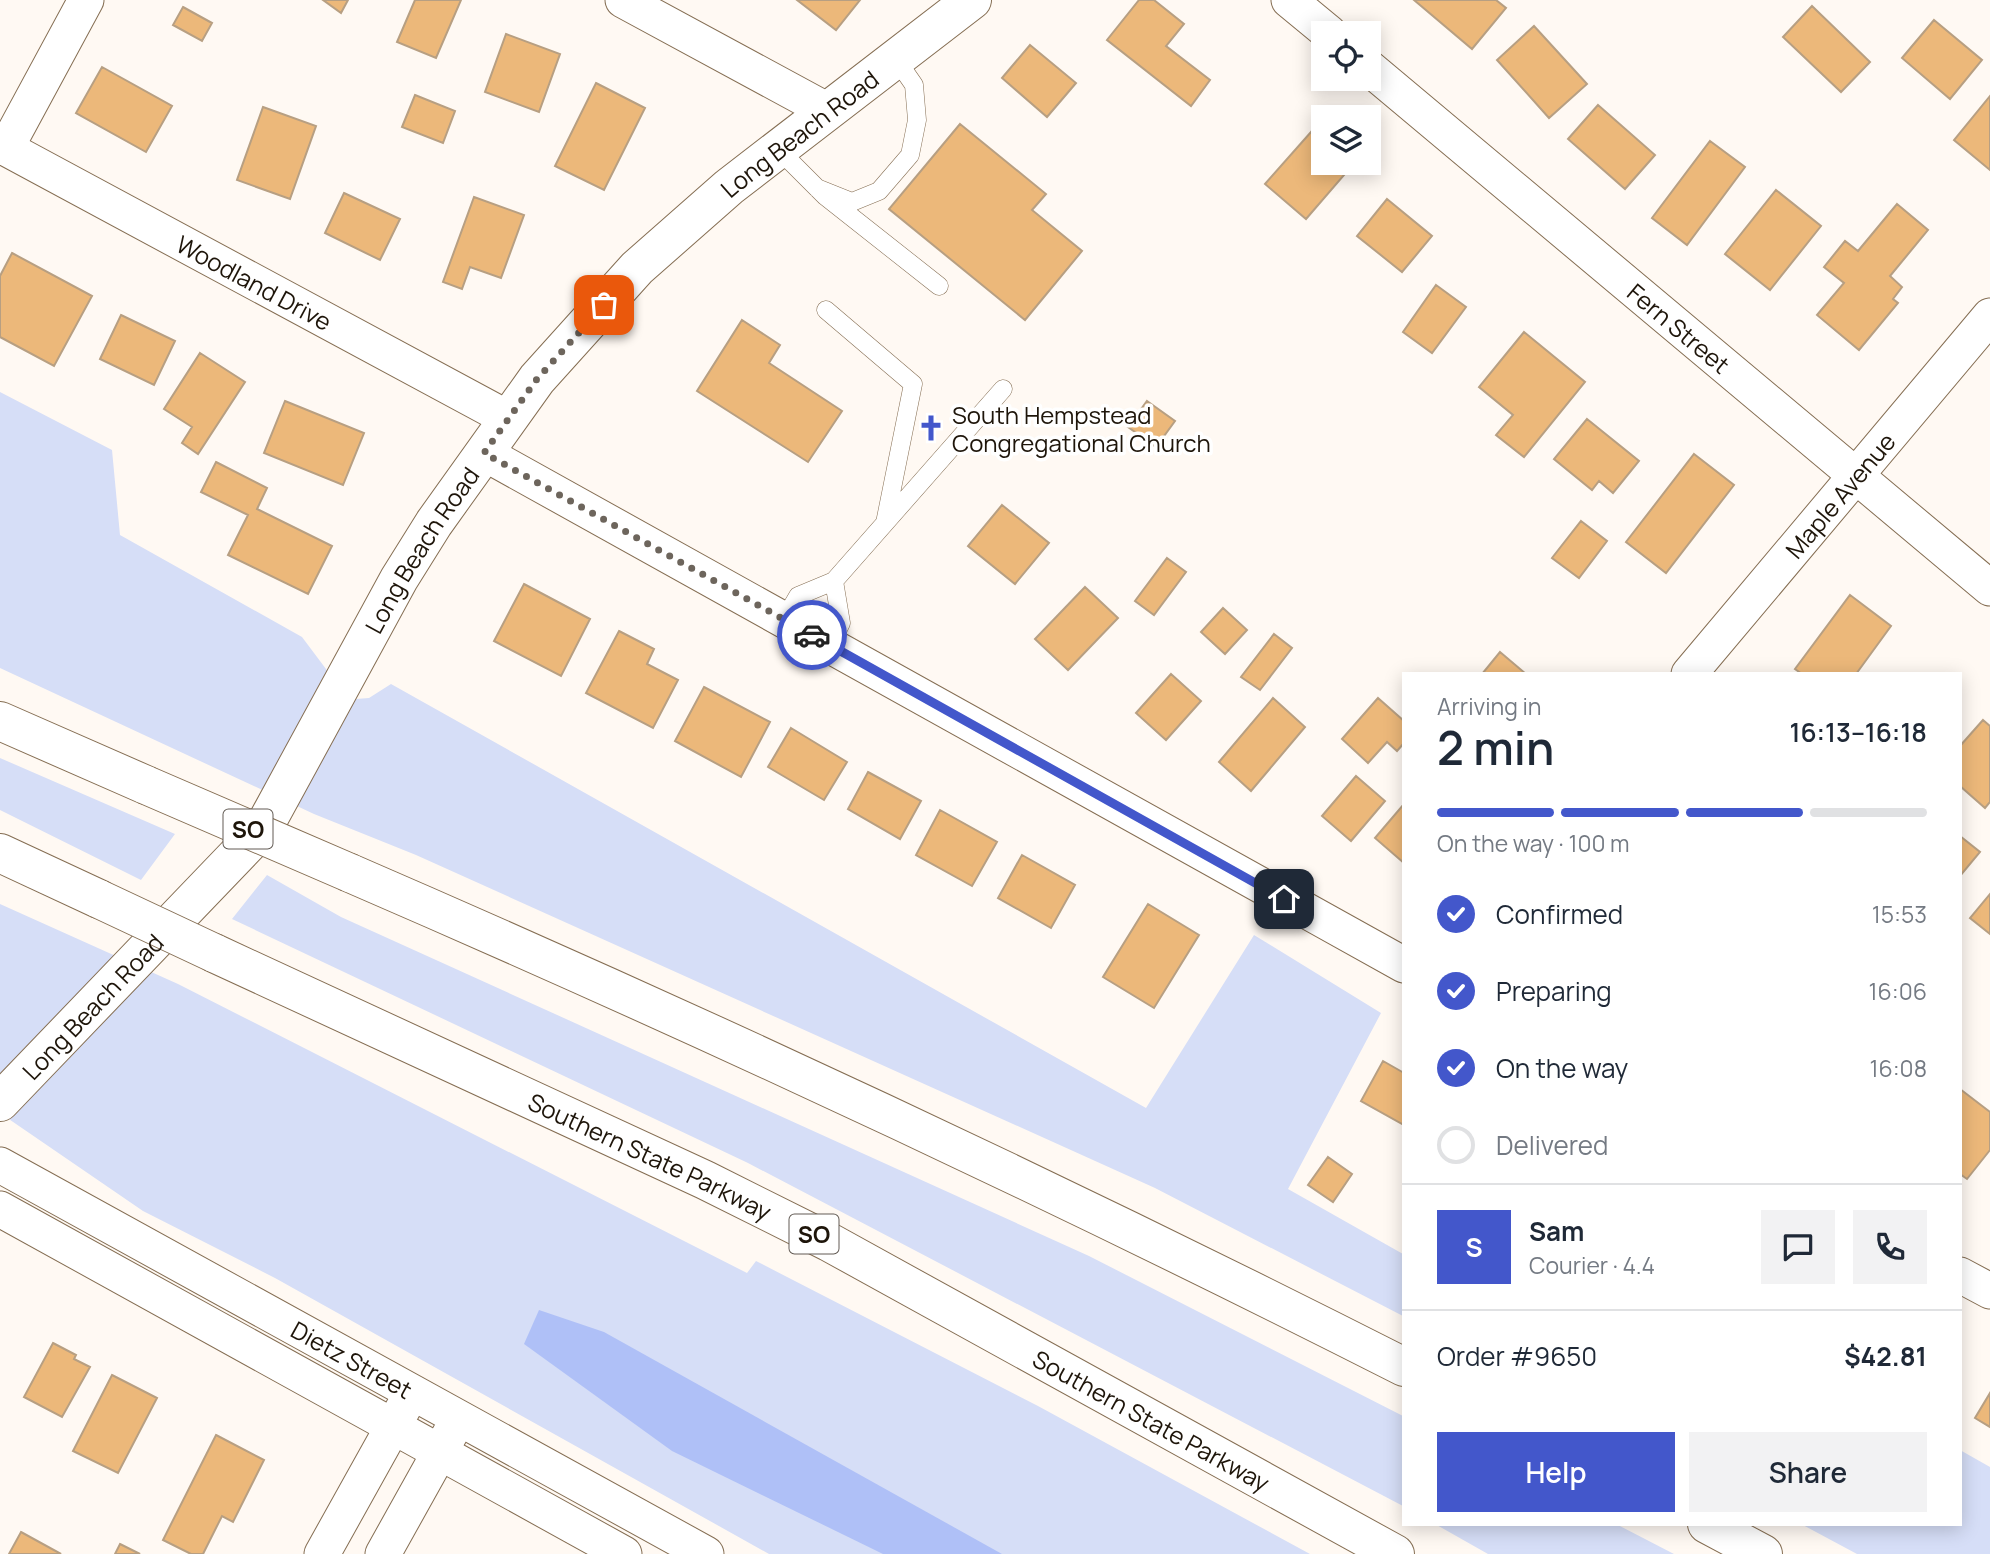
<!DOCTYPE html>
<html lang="en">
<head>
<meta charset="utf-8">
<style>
  :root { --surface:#fff; --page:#f2f2f3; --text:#1f2937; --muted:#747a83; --line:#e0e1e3; --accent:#4357cb }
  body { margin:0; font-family:Manrope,sans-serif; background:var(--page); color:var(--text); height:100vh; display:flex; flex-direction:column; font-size:26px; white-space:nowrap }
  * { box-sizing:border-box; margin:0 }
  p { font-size:23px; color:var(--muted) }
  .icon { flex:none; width:38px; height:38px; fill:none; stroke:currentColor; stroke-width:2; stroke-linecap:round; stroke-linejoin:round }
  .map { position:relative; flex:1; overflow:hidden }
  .panel { position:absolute; left:1402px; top:672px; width:560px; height:854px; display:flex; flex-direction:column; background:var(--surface); border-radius:0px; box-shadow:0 4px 18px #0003 }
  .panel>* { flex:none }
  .buttons { position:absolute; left:1311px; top:21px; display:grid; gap:14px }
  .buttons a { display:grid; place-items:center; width:70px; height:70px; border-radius:0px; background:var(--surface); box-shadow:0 4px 18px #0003; font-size:35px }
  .pin { position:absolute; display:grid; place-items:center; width:60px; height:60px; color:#fff; margin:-30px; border-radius:14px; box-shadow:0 4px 10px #0006 }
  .courier { position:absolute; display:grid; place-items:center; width:70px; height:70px; margin:-35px; border:5px solid #4357cb; border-radius:50%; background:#fff; color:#222; box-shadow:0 2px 9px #0007 }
  .headline em { font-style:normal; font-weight:600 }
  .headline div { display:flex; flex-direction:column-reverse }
  .headline { display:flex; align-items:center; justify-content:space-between; height:119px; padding:0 35px }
  h1 { font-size:46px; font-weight:600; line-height:52px }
  .bar { display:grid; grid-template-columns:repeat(4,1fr); gap:10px 7px; align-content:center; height:84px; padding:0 35px }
  .bar i { height:9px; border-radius:5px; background:var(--line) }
  .bar .active { background:var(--accent) }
  .bar p { grid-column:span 4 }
  .line { display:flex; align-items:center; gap:18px; padding:0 35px; border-top:2px solid var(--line) }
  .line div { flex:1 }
  .round { display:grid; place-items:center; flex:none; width:74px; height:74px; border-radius:0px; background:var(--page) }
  ol { padding:0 35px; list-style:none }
  li { display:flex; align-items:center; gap:21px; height:77px }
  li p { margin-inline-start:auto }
  li .icon { padding:7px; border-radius:50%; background:var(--accent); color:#fff; stroke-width:4 }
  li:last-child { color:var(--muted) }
  li i { width:38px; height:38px; border:4px solid var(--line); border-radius:50% }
  .action { display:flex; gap:14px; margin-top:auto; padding:14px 35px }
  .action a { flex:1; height:80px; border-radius:0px; background:var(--accent); color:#fff; font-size:28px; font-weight:600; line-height:80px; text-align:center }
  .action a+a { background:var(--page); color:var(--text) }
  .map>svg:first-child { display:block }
  .green { fill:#d6def7 }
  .water { fill:#afc0f7 }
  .building { fill:#ecb87a; stroke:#b79f82; stroke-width:2 }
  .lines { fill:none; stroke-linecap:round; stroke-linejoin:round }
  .service-casing { stroke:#856e53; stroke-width:19 }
  .minor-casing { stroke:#856e53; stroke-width:37 }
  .secondary-casing { stroke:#856e53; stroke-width:40 }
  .motorway-casing { stroke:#856e53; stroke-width:40 }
  .service { stroke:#fff; stroke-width:18 }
  .minor { stroke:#fff; stroke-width:35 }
  .secondary { stroke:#fff; stroke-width:38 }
  .motorway { stroke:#fff; stroke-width:38 }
  .motorway-bridge-casing { stroke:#856e53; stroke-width:40; stroke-linecap:butt }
  .motorway-bridge { stroke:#fff; stroke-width:38 }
  .done { stroke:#6d655c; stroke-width:7; stroke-dasharray:0 12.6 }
  .route { stroke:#4357cb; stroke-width:9 }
  .labels { text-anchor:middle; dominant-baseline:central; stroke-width:7; stroke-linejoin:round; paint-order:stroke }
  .shield { fill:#fff; stroke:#625b54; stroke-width:2 }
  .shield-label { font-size:23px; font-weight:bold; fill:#1e150a }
  .street-label { font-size:24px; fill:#1e150a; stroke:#fff }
  .poi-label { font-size:24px; fill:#1e150a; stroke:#fff; text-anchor:start }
</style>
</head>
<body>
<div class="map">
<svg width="1990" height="1554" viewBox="0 0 1990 1554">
  <rect width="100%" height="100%" fill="#fff9f3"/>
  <path class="green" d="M0 392 112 450 120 535 302 637 326 669 343 700 369 698 391 684 1146 1108 1254 935 1381 1013 1288 1189 1403 1254V1316L1155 1188 416 855 314 814 0 668Z
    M0 758 175 834 141 880 0 810Z
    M267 875 341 917 1089 1256 1403 1416V1506L748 1163 232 919Z
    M0 904 178 984 747 1273 756 1261 1038 1406 1310 1554H769L275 1278 143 1211 0 1113Z
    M1960 1450 1990 1467V1554H1857L1801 1524H1960Z
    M1435 1524H1616L1674 1554H1488Z"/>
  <path class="water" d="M539 1310 604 1332 1002 1554H883L672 1451 524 1344Z"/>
  <path class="building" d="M323 0H348L341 13Z
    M415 0H461L436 58 397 42Z
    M797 0H860L836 30Z
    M1139 0H1154L1184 24 1166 46 1210 80 1191 106 1107 40Z
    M1414 0H1496L1506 8 1472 49Z
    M1812 6 1870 62 1841 92 1783 37Z
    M183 7 212 23 202 41 173 25Z
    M1934 20 1982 60 1950 99 1902 58Z
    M1534 26 1587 84 1549 118 1497 60Z
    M506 34 560 54 539 112 485 92Z
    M1030 45 1076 83 1047 117 1002 78Z
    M102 67 172 106 146 152 76 113Z
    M596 83 645 108 604 190 555 166Z
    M415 95 455 111 443 143 402 127Z
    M1990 96V170L1954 140Z
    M1598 105 1655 155 1625 189 1568 139Z
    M263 107 316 126 290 199 237 180Z
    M960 124 1046 194 1032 210 1082 251 1025 320 889 209Z
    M1311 132 1323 143V163H1346L1351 167 1306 219 1265 184Z
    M1710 141 1745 167 1687 245 1652 218Z
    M1776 190 1821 226 1770 290 1725 254Z
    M344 193 400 219 380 260 325 233Z
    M474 197 524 215 501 278 470 267 462 289 443 282Z
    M1387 199 1432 236 1402 272 1357 236Z
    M1897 204 1928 230 1890 276 1902 287 1893 299 1898 303 1859 350 1817 315 1844 283 1824 267 1845 241 1858 251Z
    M12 253 92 296 54 366 0 337V276Z
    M1436 285 1466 307 1432 353 1403 332Z
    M121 315 175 341 154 385 100 359Z
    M742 320 780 345 769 363 842 411 808 462 697 391Z
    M1524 332 1585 382 1524 457 1496 435 1513 415 1479 387Z
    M200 353 245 382 198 454 182 443 192 427 164 409Z
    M285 401 364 433 343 485 264 453Z
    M1147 401 1175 421 1156 447 1128 427Z
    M1587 419 1639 461 1613 493 1599 481 1592 490 1554 459Z
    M1694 454 1734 485 1666 573 1626 542Z
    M216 462 267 488 257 509 332 546 308 594 228 555 248 515 201 492Z
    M1002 505 1049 543 1015 584 968 546Z
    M1581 521 1607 541 1579 578 1552 558Z
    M1167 558 1186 572 1154 615 1135 601Z
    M524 584 590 619 561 676 494 641Z
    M1085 587 1118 618 1068 670 1035 639Z
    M1850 595 1891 626 1856 674H1802L1795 669Z
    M1223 608 1247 630 1225 654 1201 632Z
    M619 631 654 649 647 664 678 680 653 728 586 693Z
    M1274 634 1292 648 1260 690 1241 677Z
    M1500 652 1526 674H1482Z
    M1171 674 1201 701 1166 740 1136 713Z
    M704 687 770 722 741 777 675 741Z
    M1273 698 1305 727 1251 791 1219 762Z
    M1378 698 1404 721V743L1397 751 1387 742 1368 763 1342 739Z
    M1983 720 1990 726V802L1985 808 1960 786V746Z
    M791 728 847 762 824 800 768 767Z
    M868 772 921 801 900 839 848 809Z
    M1356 776 1385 801 1351 841 1322 816Z
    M1404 804V863L1375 838Z
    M940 810 997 842 972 886 916 855Z
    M1960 836 1980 852 1960 876Z
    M1022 855 1075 885 1051 928 998 898Z
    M1990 894V934L1970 918Z
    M1148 904 1199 935 1154 1008 1103 977Z
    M1383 1061 1404 1073V1125L1361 1101Z
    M1960 1089 1990 1112V1150L1967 1179 1960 1174Z
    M1328 1157 1352 1174 1333 1202 1308 1185Z
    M53 1343 76 1355 74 1359 90 1367 62 1417 24 1397Z
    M112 1375 157 1398 118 1473 73 1451Z
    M1990 1393V1427L1975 1418Z
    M216 1435 264 1460 233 1522 222 1516 203 1554H191L163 1540Z
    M21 1532 61 1554H9Z
    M120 1544 140 1554H115Z"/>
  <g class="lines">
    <g class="service-casing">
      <path id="service" d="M778 149 825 196 939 286
        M817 188 852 202 879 191 910 155 917 120 914 85 896 59
        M826 310 913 384 885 523
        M834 581 1003 389
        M784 620 798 596 834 581 841 623 830 645"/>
    </g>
    <g class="minor-casing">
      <g id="minor">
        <path d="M623 0 828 111"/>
        <path d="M1289 0 1329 33"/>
        <path id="s1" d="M1368 67 1990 588"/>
        <path id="s2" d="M0 145 509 419"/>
        <path d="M6 148 86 0"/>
        <path d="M484 453 1404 965"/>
        <path id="s3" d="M1689 674 1990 316"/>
        <path id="s4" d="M0 1165 706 1554"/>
        <path d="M0 1209 624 1554"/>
        <path d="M1960 1275 1990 1291"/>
        <path d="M322 1554 405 1405"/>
        <path d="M383 1554 451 1432"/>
      </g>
    </g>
    <g class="secondary-casing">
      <g id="secondary">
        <path id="s5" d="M0 1102 264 827 399 579 434 523 537 379 637 268 729 187 972 0"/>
      </g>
    </g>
    <g class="motorway-casing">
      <g id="motorway">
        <path d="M0 721 146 785"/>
        <path d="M0 853 99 899"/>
        <path d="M350 873C706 1027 1057 1191 1404 1367"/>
        <path id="s6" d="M214 953 705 1180 829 1242 1395 1554"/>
        <path d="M1707 1524 1763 1554"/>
      </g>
    </g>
    <use href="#service" class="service"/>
    <use href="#minor" class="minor"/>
    <use href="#secondary" class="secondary"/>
    <use href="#motorway" class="motorway"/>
    <g class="motorway-bridge-casing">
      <path id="motorway-bridge" d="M146 785 350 873
        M99 899 214 953"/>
    </g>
    <use href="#motorway-bridge" class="motorway-bridge"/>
  </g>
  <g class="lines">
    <path class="done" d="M604 305 537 379 484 453 812 635"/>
    <path class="route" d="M812 635 1284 899"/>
  </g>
  <defs>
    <g id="church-bare" transform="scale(2.1)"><path d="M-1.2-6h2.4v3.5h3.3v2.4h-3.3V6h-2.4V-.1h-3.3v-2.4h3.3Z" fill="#4357cb" stroke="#fff" stroke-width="2.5" paint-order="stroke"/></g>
  </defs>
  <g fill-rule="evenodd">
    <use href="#church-bare" x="931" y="428"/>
  </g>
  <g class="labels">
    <g class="shield">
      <rect x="223.5" y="809.5" width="49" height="39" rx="5"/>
      <rect x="789.5" y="1214.5" width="49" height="39" rx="5"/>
    </g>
    <g class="shield-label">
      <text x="248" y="829">SO</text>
      <text x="814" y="1234">SO</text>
    </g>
    <g class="street-label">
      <text stroke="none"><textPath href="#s5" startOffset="1267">Long Beach Road</textPath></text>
      <text stroke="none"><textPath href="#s2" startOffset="289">Woodland Drive</textPath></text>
      <text stroke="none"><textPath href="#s1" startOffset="406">Fern Street</textPath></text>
      <text stroke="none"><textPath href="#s3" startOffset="234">Maple Avenue</textPath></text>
      <text stroke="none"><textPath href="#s5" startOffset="700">Long Beach Road</textPath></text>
      <text stroke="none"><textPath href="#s5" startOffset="133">Long Beach Road</textPath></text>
      <text stroke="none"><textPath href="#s6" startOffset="481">Southern State Parkway</textPath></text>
      <text stroke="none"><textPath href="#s4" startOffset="402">Dietz Street</textPath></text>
      <text stroke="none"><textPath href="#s6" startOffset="1048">Southern State Parkway</textPath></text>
    </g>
    <g class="poi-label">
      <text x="952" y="414">South Hempstead<tspan x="952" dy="28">Congregational Church</tspan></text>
    </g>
  </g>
</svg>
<div class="buttons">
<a><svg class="icon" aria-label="locate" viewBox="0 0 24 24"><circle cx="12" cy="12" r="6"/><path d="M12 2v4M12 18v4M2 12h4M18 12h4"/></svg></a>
<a><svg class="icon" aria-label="layers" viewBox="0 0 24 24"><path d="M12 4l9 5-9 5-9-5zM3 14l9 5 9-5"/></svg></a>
</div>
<div class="pin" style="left:604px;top:305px;background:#ea580c"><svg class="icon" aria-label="bag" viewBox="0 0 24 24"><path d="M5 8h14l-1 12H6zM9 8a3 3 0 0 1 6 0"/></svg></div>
<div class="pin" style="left:1284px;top:899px;background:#1f2937"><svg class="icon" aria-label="home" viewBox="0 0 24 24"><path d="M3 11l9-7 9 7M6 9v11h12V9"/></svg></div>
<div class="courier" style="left:812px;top:635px"><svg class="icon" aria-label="car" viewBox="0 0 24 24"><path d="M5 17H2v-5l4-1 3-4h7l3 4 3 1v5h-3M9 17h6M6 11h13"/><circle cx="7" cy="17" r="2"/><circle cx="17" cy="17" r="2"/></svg></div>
<section class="panel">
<div class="headline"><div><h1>2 min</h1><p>Arriving in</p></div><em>16:13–16:18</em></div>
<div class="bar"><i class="active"></i><i class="active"></i><i class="active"></i><i></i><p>On the way · 100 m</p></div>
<ol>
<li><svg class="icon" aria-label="check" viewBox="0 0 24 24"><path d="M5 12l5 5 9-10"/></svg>Confirmed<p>15:53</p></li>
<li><svg class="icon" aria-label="check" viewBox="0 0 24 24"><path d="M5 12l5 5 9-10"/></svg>Preparing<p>16:06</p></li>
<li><svg class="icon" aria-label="check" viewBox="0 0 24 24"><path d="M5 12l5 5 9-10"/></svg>On the way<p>16:08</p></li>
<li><i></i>Delivered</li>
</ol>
<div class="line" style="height:126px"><b class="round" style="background:var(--accent);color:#fff">S</b><div><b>Sam</b><p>Courier · 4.4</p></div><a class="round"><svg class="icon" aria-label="chat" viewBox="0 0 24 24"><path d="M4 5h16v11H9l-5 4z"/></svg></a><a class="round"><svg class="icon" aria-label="phone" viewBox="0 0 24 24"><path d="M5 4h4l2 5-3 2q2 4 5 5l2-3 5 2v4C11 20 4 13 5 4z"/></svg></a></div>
<div class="line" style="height:91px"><div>Order #9650</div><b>$42.81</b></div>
<div class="action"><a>Help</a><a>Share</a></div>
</section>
</div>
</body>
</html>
